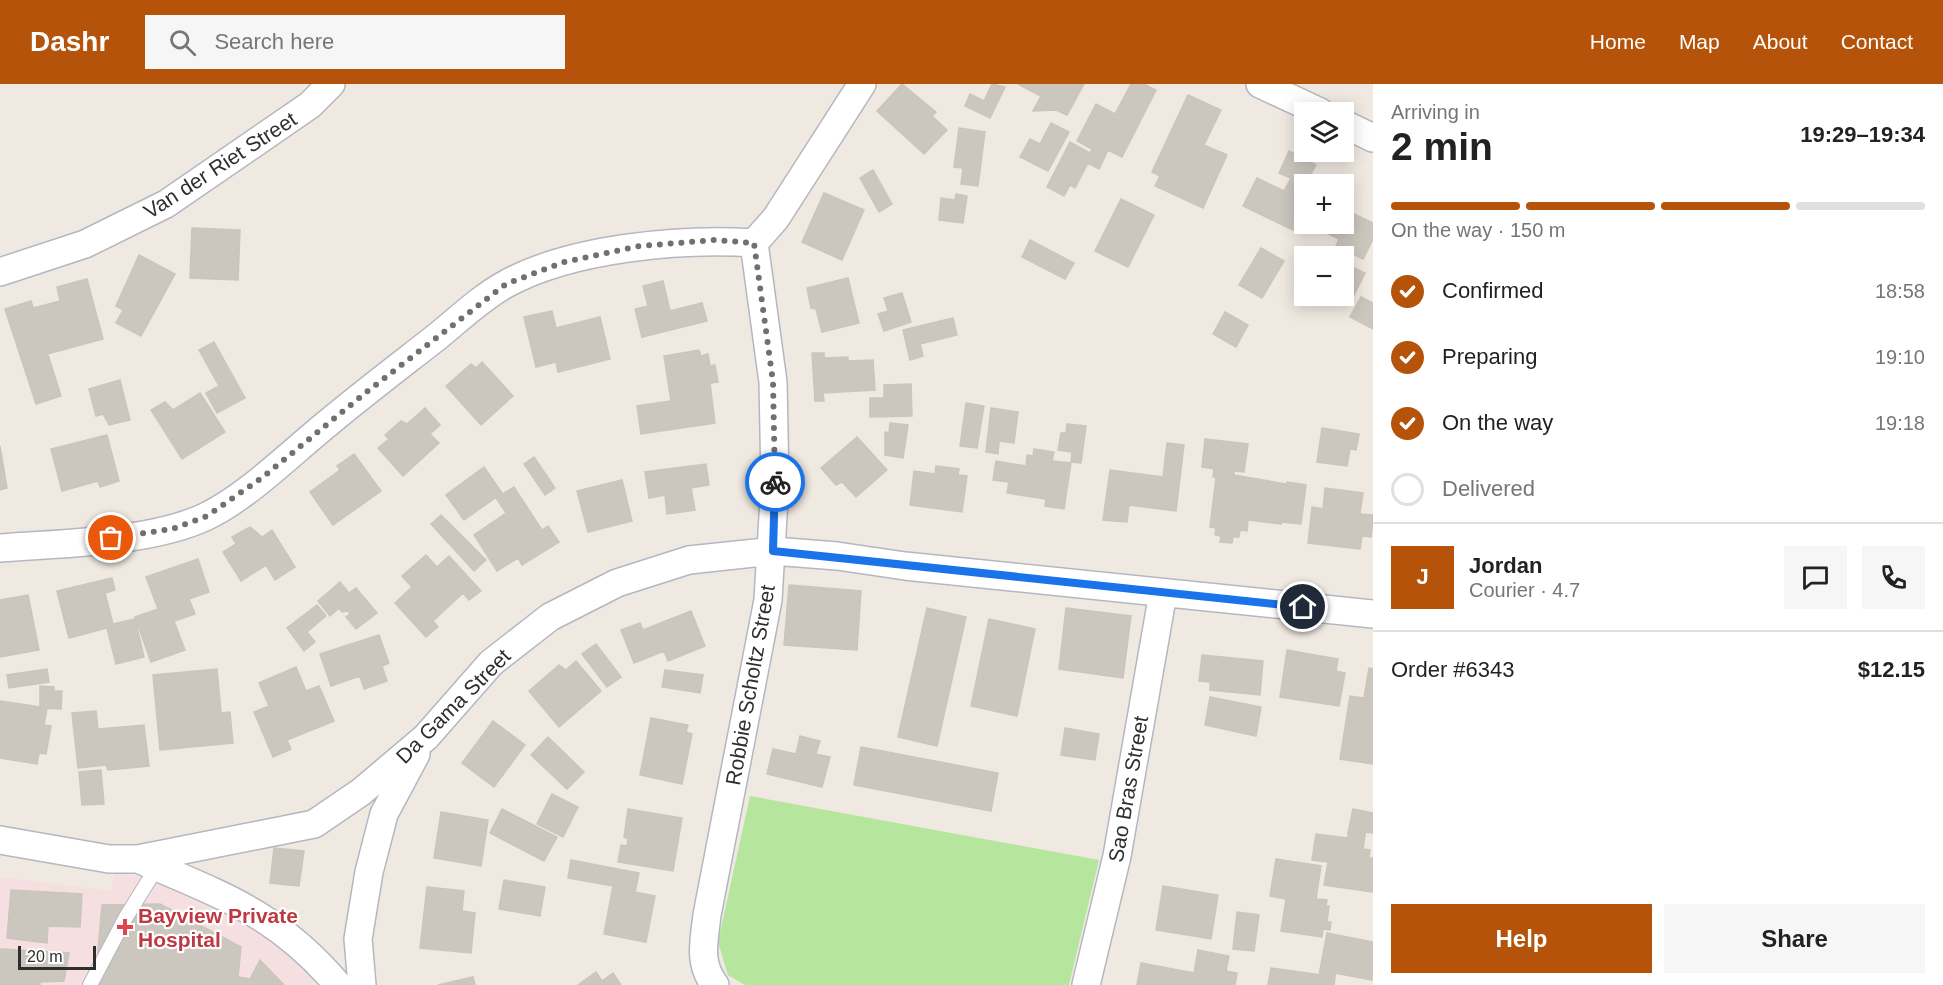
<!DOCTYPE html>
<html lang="en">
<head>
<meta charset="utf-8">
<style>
  :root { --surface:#fff; --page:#f6f6f6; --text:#222; --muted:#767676; --line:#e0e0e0; --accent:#b45309 }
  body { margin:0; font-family:Arial,sans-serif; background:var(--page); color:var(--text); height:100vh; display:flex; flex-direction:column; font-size:22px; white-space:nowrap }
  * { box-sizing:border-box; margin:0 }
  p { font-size:20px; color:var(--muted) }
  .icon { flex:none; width:33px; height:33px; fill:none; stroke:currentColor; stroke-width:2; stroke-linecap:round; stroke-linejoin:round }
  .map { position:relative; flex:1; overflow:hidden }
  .drawer { display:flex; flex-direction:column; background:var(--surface); width:570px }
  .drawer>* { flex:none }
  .tools { position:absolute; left:1294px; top:18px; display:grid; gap:12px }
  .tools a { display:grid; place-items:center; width:60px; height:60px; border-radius:0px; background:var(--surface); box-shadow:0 3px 15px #0003; font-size:30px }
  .scale { position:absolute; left:18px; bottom:15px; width:78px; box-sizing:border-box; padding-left:6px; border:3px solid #2e2e2e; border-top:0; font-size:16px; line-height:21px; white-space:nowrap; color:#2e2e2e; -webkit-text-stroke:4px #fff; paint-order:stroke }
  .pin { position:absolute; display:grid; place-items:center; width:51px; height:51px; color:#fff; margin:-26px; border:3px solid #fff; border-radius:50%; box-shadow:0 2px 6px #0007 }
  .courier { position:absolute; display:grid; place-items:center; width:60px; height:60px; margin:-30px; border:4px solid #1a73e8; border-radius:50%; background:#fff; color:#222; box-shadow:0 2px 8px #0007 }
  .head em { font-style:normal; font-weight:800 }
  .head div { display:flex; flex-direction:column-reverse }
  .head { display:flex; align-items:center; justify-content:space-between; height:102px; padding:0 18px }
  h1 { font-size:39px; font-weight:800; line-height:45px }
  .bar { display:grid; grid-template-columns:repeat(4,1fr); gap:9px 6px; align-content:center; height:72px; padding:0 18px }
  .bar i { height:8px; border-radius:4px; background:var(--line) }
  .bar .selected { background:var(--accent) }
  .bar p { grid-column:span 4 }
  .line { display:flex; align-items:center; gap:15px; padding:0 18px; border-top:2px solid var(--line) }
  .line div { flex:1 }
  .round { display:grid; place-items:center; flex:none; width:63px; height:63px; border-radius:0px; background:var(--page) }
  ol { padding:0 18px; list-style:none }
  li { display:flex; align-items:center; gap:18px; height:66px }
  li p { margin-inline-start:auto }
  li .icon { padding:6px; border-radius:50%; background:var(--accent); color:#fff; stroke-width:4 }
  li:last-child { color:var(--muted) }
  li i { width:33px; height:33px; border:3px solid var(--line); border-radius:50% }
  .cta { display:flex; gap:12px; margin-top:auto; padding:12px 18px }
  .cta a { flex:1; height:69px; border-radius:0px; background:var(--accent); color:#fff; font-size:24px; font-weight:800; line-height:69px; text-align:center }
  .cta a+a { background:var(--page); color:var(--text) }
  header { display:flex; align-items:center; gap:36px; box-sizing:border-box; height:84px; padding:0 30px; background:var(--accent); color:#fff }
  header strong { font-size:28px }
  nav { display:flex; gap:33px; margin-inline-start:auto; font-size:21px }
  .search { width:420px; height:54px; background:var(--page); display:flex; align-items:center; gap:15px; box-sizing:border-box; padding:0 21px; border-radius:0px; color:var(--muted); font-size:22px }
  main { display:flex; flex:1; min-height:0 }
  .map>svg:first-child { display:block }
  .medical { fill:#f5dfe0 }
  .green { fill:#b6e59e }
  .building { fill:#cbc7bf; stroke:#cbc5ba; stroke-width:1.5 }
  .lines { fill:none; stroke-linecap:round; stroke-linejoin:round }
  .service-casing { stroke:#b4b7c1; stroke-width:16 }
  .minor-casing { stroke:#b4b7c1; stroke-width:30 }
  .service { stroke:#fff; stroke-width:14 }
  .minor { stroke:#fff; stroke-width:27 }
  .done { stroke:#726f6d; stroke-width:6; stroke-dasharray:0 10.8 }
  .route { stroke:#1a73e8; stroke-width:8 }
  .health-dot { fill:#e0444e; stroke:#fff; stroke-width:2 }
  .labels { text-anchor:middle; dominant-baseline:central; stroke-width:4.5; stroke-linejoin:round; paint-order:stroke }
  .street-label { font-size:21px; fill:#2e2e2e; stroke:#fff }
  .health-label { font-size:21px; font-weight:bold; fill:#be3a42; stroke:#fff; text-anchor:start }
</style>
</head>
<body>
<header>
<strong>Dashr</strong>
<div class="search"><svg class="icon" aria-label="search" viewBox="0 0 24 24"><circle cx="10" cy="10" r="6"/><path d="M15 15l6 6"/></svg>Search here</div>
<nav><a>Home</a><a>Map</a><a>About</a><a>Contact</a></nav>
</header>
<main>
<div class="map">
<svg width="1373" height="901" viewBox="0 0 1373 901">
  <rect width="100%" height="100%" fill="#efe9e1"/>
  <path class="medical" d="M116 787 168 801 234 832 267 854 302 884 316 901H0V793L111 807Z"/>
  <path class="green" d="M750 712 1099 776 1069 901H745L728 891 718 858Z"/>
  <path class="building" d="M902 0 936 28 932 32 947 46 924 70 877 27Z
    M992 0 1005 3 990 34 965 22 970 10 984 17Z
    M1018 0H1084L1067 31 1056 26 1033 27 1041 12Z
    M1131 0H1144L1156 6 1122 73 1108 66 1099 85 1088 79 1075 104 1070 101 1064 112 1047 103 1070 58 1090 69 1092 65 1077 57 1096 20 1115 30Z
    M1188 11 1221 26 1204 61 1227 71 1203 124 1155 102 1160 92 1152 88Z
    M1051 39 1069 48 1048 87 1020 73 1030 55 1040 60Z
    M959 44 985 48 978 102 961 100 963 84 954 83Z
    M1289 67 1316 81 1305 100V123L1293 146 1243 122 1257 94 1284 107 1291 94 1279 89Z
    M873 86 892 120 879 128 860 94Z
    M824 109 864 126 842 176 802 158Z
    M956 110 967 112 963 139 939 136 941 114 955 116Z
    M1121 115 1154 131 1128 183 1095 167Z
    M1344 125 1373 139V155L1363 175 1336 162 1339 155 1314 143 1316 140H1344Z
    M192 144 240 146 238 196 190 194Z
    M1030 156 1074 179 1065 195 1022 173Z
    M1261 164 1284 177 1262 214 1239 201Z
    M139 171 175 190 141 252 116 239 123 226 116 222Z
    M1348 181 1365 189 1353 213 1346 210 1341 221 1323 212H1344V187Z
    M848 194 859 239 822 248 816 225 811 224 807 204Z
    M87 195 103 255 47 270 33 224 60 217 57 203Z
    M663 197 670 227 702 219 707 237 642 253 635 225 648 222 643 202Z
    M902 209 911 238 884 247 878 230 888 227 884 214Z
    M1361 213 1373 219V245L1350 233Z
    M31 217 61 312 36 320 5 225Z
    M552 227 556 244 600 233 610 275 558 288 556 278 536 283 524 233Z
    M1225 228 1248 241 1236 263 1213 250Z
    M953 234 957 251 920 260 923 272 910 276 903 246Z
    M214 258 245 314 217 329 206 309 219 302 199 266Z
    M699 266 701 272 708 270 710 282 715 281 718 298 710 299 715 339 641 350 637 322 671 317 664 272Z
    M812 269H824V274L848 273V277L873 276 875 306 823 309 824 317H815Z
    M482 278 513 312 481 341 446 302 471 280 476 284Z
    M120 296 130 336 109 341 103 330 96 332 89 305Z
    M911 300 912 332 870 333V314H884V301Z
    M200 309 225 348 182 375 151 326 165 318 173 326Z
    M966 319 984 322 977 364 960 362Z
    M425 324 440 341 430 350 439 359 403 392 378 364 389 355 385 351 401 337 407 340Z
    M991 324 1018 328 1014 359 999 357 998 370 986 368Z
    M890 339 908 341 903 374 885 371V348L889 349Z
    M1067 340 1086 342 1081 379 1071 378 1072 368 1058 366 1061 349H1066Z
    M1322 344 1359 350 1356 366 1350 365 1347 382 1317 378Z
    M107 351 119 397 100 403 98 397 62 407 51 365Z
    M857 353 887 386 856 413 842 398 836 401 821 384Z
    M1205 355 1248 360 1244 388 1234 387V391L1286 400 1281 440 1248 436 1247 447 1240 446 1239 453H1233L1232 459 1220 458 1221 452 1215 451 1216 444 1210 443 1216 393H1213L1214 385 1202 383Z
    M1167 359 1184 361 1176 427 1129 421 1127 438 1103 436 1110 386 1163 393Z
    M0 362 7 404 0 406Z
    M1034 365 1054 368 1052 377 1071 379 1064 425 1045 422 1046 415 1007 409 1009 398 993 396 996 377 1026 382 1027 371 1033 372Z
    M354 370 381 407 333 441 310 408 340 386 337 382Z
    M534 373 555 404 545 411 524 380Z
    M706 380 709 401 691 404 695 426 667 430 665 411 649 414 645 388Z
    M936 382 959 385 958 391 967 392 962 428 910 421 914 387 935 390Z
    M484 383 502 409 464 436 446 411Z
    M622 396 632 437 588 448 577 407Z
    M1287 398 1306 401 1301 440 1282 438Z
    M514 403 542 446 548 442 559 458 522 481 518 474 497 487 474 451 506 429 496 414Z
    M1325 404 1363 409 1360 430 1373 431V437L1371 453 1362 452 1360 465 1308 459 1312 423 1323 425Z
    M441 431 486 476 474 487 431 440Z
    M250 443 262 453 272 446 295 483 275 496 266 481 241 497 223 468 236 460 232 453Z
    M426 471 437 483 449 472 481 507 469 516 463 509 433 537 438 543 426 553 395 519 412 503 402 492Z
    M198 475 209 508 189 515 195 530 174 537 185 566 151 578 135 533 158 525 146 493Z
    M112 494 115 506 105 509 113 540 135 535 144 573 116 580 107 544 69 554 57 507Z
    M340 498 349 509 356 504 377 529 356 545 346 533 350 530 348 527 342 528 339 524 330 532 318 517Z
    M789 501 861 507 857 566 784 561Z
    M28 511 39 566 0 573V516Z
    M317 521 326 532 307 548 315 558 304 567 287 544Z
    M927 524 966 533 937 662 898 653Z
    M1066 524 1131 532 1123 594 1059 585Z
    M691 527 705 562 668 577 664 567 634 579 621 546 640 539 643 546Z
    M989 535 1035 545 1017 632 971 622Z
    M379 551 389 579 382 582 387 597 364 605 360 592 331 602 320 570Z
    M596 560 621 593 607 603 582 570Z
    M1287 566 1338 575 1336 587 1345 589 1339 622 1280 613Z
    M1202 571 1263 577 1260 611 1210 606V598L1199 597Z
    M576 577 601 607 559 643 529 607 559 581 566 586Z
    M296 583 306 607 319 602 334 637 287 656 291 665 273 673 254 628 269 622 259 599Z
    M1369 584 1373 585V680L1340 675 1350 612 1364 614Z
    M47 585 49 598 9 604 7 591Z
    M217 585 221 629 230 628 233 659 160 666 153 591Z
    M665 586 703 591 700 609 662 603Z
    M40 602 54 603V607H62L61 625 40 624Z
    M1210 613 1261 623 1256 652 1205 641Z
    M0 617 47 624 44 641 51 642 46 670 39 669 37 680 0 674Z
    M96 627 98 645 144 641 149 682 108 686 106 681 78 684 72 629Z
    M651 634 688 641 686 648 692 650 682 700 640 691Z
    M493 637 525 661 494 703 462 679Z
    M1065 644 1099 650 1095 676 1061 671Z
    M800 652 820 657 816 670 830 673 822 703 767 690 773 665 796 670Z
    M548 653 584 688 567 705 531 671Z
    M861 663 998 689 991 727 854 701Z
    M101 686 104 720 82 721 79 688Z
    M552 710 578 723 563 753 537 740Z
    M502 725 557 753 544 777 490 749Z
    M628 725 682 734 673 787 618 778 621 761 627 762 628 755 624 753Z
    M1353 725 1373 729V749L1365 748V751L1348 749Z
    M441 728 488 736 481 782 434 774Z
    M1348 749 1365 751 1363 765 1370 766 1369 774H1373V808L1324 801 1328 778 1312 776 1316 750 1348 754Z
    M274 764 304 767 299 802 270 799Z
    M1276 775 1321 782 1316 815 1327 816 1326 822H1329L1327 838H1331L1330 846 1323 845 1322 853 1281 847 1286 815 1270 812Z
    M571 776 639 789 635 808 655 812 646 858 604 850 613 802 568 794Z
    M504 796 545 803 540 832 499 825Z
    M1163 802 1218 811 1211 855 1156 846Z
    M427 803 464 807 462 827 475 829 471 869 420 864Z
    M11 806 82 810 80 843 48 842 47 859 7 854Z
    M160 820 241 863 238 893 250 895 260 876 284 901H95L102 821Z
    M1237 828 1259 831 1254 867 1233 865Z
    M1327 849 1373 858 1372 896 1335 889V893L1319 891Z
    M1 865 69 869 64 897 40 898V901H0Z
    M1198 866 1229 872 1226 887 1237 889 1235 901H1137L1141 879 1194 889Z
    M1271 884 1335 893 1334 901H1268Z
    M596 888 602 897 613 889 621 901H578Z
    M473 893 475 901H438Z"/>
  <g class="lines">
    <g class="service-casing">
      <path id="service" d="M90 901 126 833 157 783"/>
    </g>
    <g class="minor-casing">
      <path id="minor" d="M1260 0 1320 28
        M1344 40 1373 54
        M0 188 85 160 166 120 310 21 331 0
        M0 464C62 459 149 459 205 433 246 414 292 368 328 339 364 309 401 281 438 252 460 234 482 213 506 200 571 164 682 154 754 159
        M0 756 109 775H138L314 740 361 708 426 653 491 579 550 533 617 499 689 476 773 467 837 472 905 482 1373 530
        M138 775C221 811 277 829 338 901
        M362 901 358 855 369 788 384 730 416 670
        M715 901C698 879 704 858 707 831L768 516 775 398 773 298 754 159 776 134 862 0
        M1086 901 1117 772 1163 509"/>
    </g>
    <use href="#service" class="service"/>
    <use href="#minor" class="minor"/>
  </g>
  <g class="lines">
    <path class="done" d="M111 454 172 445 207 432 263 393 364 310 506 200 564 178 640 162 714 156 754 159 773 298 775 398"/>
    <path class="route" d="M775 398 773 467 1303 523"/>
  </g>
  <path class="health-dot" d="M122 834h6v6h6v6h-6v6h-6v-6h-6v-6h6z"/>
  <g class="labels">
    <g class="street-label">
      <text transform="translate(220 81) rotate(-33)">Van der Riet Street</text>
      <text transform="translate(750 601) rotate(-80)">Robbie Scholtz Street</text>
      <text transform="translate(453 622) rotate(-45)">Da Gama Street</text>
      <text transform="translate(1128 705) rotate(-80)">Sao Bras Street</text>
    </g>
    <g class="health-label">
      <text x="138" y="831">Bayview Private<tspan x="138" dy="24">Hospital</tspan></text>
    </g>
  </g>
</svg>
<div class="tools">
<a><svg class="icon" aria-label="layers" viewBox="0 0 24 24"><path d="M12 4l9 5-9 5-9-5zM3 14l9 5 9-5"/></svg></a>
<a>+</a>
<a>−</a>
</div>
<div class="scale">20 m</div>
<div class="pin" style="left:111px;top:454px;background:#ea580c"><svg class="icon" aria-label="bag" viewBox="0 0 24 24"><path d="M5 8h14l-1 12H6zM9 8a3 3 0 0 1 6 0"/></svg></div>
<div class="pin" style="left:1303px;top:523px;background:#1f2937"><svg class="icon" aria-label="home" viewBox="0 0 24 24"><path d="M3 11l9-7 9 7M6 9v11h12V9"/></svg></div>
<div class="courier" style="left:775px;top:398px"><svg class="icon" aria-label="bike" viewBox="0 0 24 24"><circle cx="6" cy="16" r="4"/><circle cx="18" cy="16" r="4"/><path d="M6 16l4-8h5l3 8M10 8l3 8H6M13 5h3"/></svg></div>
</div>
<section class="drawer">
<div class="head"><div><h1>2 min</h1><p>Arriving in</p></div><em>19:29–19:34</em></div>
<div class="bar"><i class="selected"></i><i class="selected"></i><i class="selected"></i><i></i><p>On the way · 150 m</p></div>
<ol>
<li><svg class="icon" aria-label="check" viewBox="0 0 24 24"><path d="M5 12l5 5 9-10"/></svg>Confirmed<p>18:58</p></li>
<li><svg class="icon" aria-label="check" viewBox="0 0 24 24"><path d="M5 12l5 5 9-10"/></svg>Preparing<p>19:10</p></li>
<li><svg class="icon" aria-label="check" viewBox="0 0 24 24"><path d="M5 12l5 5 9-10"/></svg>On the way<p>19:18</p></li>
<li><i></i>Delivered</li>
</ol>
<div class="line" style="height:108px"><b class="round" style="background:var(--accent);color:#fff">J</b><div><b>Jordan</b><p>Courier · 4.7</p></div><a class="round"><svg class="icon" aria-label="chat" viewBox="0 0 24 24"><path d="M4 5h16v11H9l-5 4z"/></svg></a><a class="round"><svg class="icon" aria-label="phone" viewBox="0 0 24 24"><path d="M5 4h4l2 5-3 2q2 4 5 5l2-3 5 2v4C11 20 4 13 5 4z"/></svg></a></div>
<div class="line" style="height:78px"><div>Order #6343</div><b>$12.15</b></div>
<div class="cta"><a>Help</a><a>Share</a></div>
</section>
</main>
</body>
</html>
